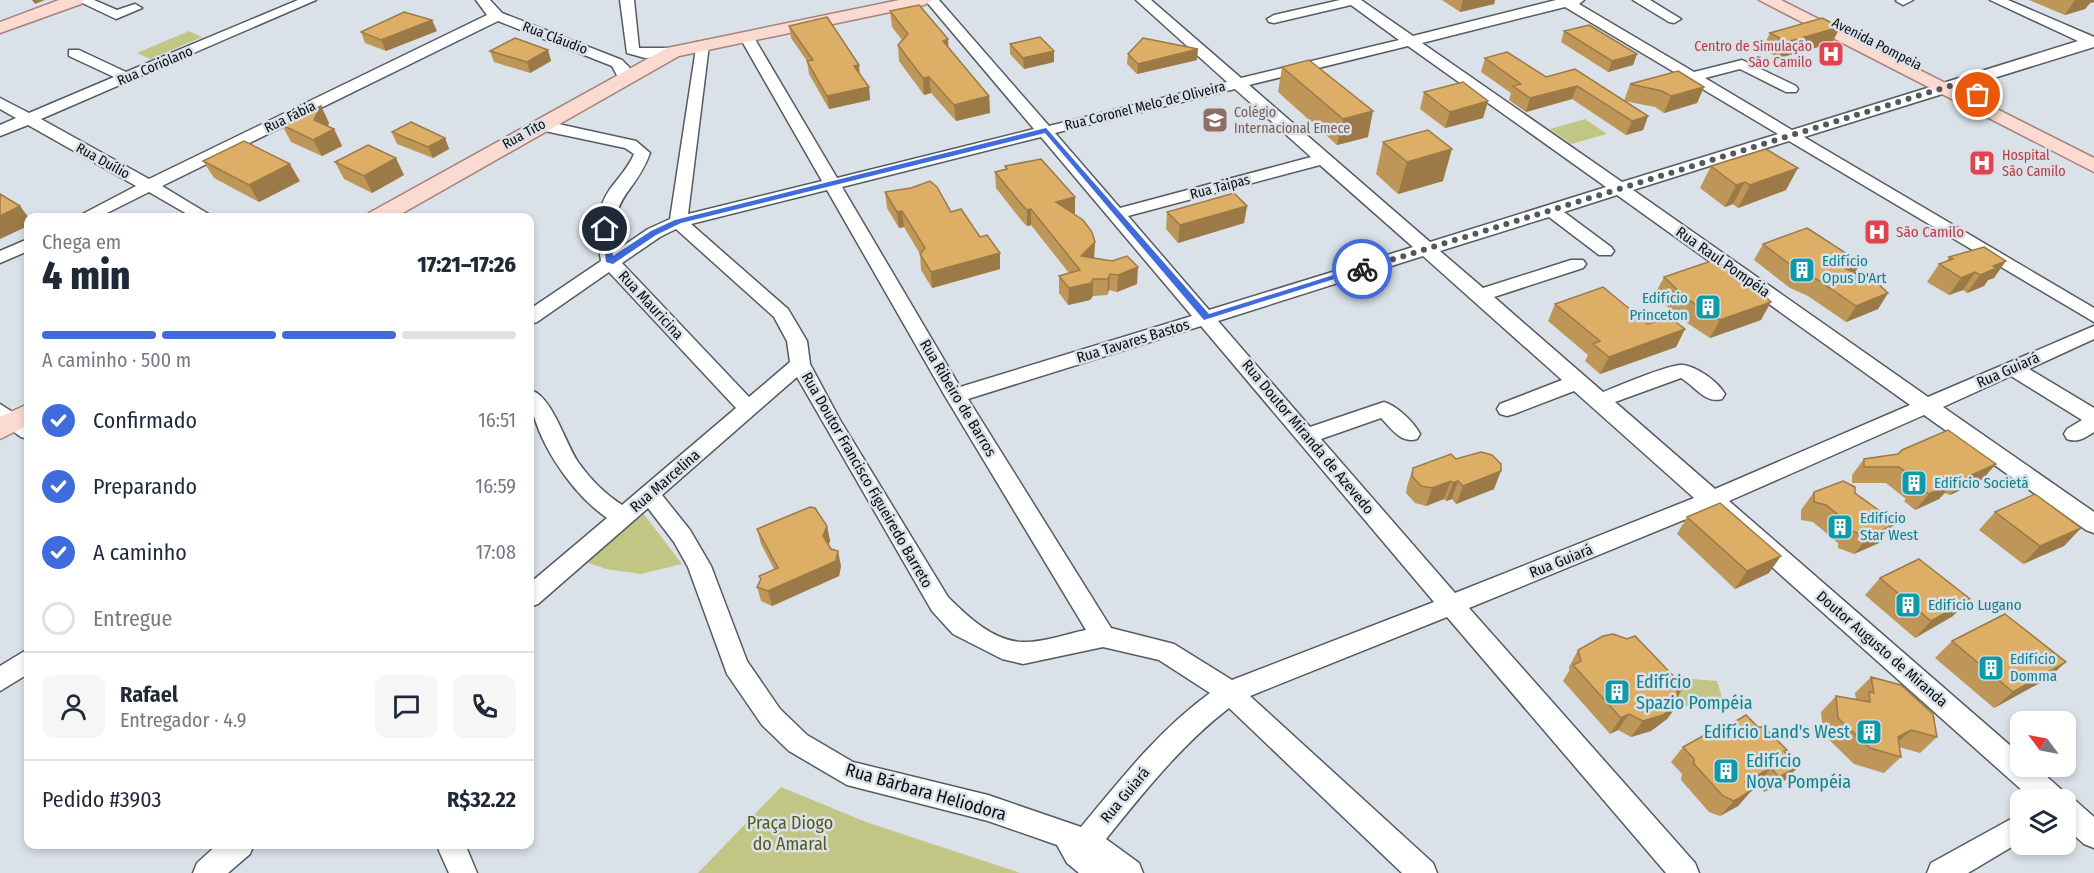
<!DOCTYPE html>
<html lang="pt">
<head>
<meta charset="utf-8">
<style>
  :root { --surface:#fff; --page:#f6f6f7; --text:#1f2937; --muted:#747a83; --line:#e0e1e3; --accent:#3f6bdc }
  body { margin:0; font-family:"Fira Sans Condensed",sans-serif; background:var(--page); color:var(--text); height:100vh; display:flex; flex-direction:column; font-size:22px; white-space:nowrap }
  * { box-sizing:border-box; margin:0 }
  p { font-size:20px; color:var(--muted) }
  .icon { flex:none; width:33px; height:33px; fill:none; stroke:currentColor; stroke-width:2; stroke-linecap:round; stroke-linejoin:round }
  .map { position:relative; flex:1; overflow:hidden }
  .details { position:absolute; left:24px; top:213px; width:510px; height:636px; display:flex; flex-direction:column; background:var(--surface); border-radius:12px; box-shadow:0 3px 9px #0003 }
  .details>* { flex:none }
  .needle { width:39px; rotate:302deg }
  .fabs { position:absolute; left:2010px; top:711px; display:grid; gap:12px }
  .fabs a { display:grid; place-items:center; width:66px; height:66px; border-radius:12px; background:var(--surface); box-shadow:0 3px 9px #0003; font-size:30px }
  .pin { position:absolute; display:grid; place-items:center; width:51px; height:51px; color:#fff; margin:-26px; border:3px solid #fff; border-radius:50%; box-shadow:0 2px 6px #0007 }
  .courier { position:absolute; display:grid; place-items:center; width:60px; height:60px; margin:-30px; border:4px solid #3f6bdc; border-radius:50%; background:#fff; color:#222; box-shadow:0 2px 8px #0007 }
  .overview em { font-style:normal; font-weight:800 }
  .overview div { display:flex; flex-direction:column-reverse }
  .overview { display:flex; align-items:center; justify-content:space-between; height:102px; padding:0 18px }
  h1 { font-size:39px; font-weight:800; line-height:45px }
  .bar { display:grid; grid-template-columns:repeat(4,1fr); gap:9px 6px; align-content:center; height:72px; padding:0 18px }
  .bar i { height:8px; border-radius:4px; background:var(--line) }
  .bar .current { background:var(--accent) }
  .bar p { grid-column:span 4 }
  .line { display:flex; align-items:center; gap:15px; padding:0 18px; border-top:2px solid var(--line) }
  .line div { flex:1 }
  .round { display:grid; place-items:center; flex:none; width:63px; height:63px; border-radius:12px; background:var(--page) }
  ol { padding:0 18px; list-style:none }
  li { display:flex; align-items:center; gap:18px; height:66px }
  li p { margin-inline-start:auto }
  li .icon { padding:6px; border-radius:50%; background:var(--accent); color:#fff; stroke-width:4 }
  li:last-child { color:var(--muted) }
  li i { width:33px; height:33px; border:3px solid var(--line); border-radius:50% }
  .map>svg:first-child { display:block }
  .green { fill:#c2c684 }
  .lines { fill:none; stroke-linecap:round; stroke-linejoin:round }
  .minor-casing { stroke:#555b61; stroke-width:3 }
  .major-casing { stroke:#a58279; stroke-width:3 }
  .minor { fill:#fff; fill-rule:evenodd }
  .major { fill:#fadad1; fill-rule:evenodd }
  .wall { fill:#be9657 }
  .shaded-wall { fill:#9b7a47 }
  .building { fill:#ddae65; stroke:#9b7a47; stroke-width:1.5 }
  .route { fill:#3f6bdc }
  .done { stroke:#54585c; stroke-width:6; stroke-dasharray:0 10.8 }
  .labels { text-anchor:middle; dominant-baseline:central; stroke-width:5; stroke-linejoin:round; paint-order:stroke }
  .far-street-label { font-size:14px; fill:#0c0e10; stroke:#dae1e8 }
  .far-health-label { font-size:14px; fill:#be3a42; stroke:#dae1e8; text-anchor:end }
  .far-education-label { font-size:14px; fill:#785e54; stroke:#dae1e8; text-anchor:start }
  .health-label { font-size:15px; fill:#be3a42; stroke:#dae1e8; text-anchor:start }
  .culture-label { font-size:15px; fill:#0d838f; stroke:#dae1e8; text-anchor:start }
  .street-label { font-size:15px; fill:#0c0e10; stroke:#dae1e8 }
  .near-culture-label { font-size:18px; fill:#0d838f; stroke:#dae1e8; text-anchor:start }
  .near-street-label { font-size:18px; fill:#0c0e10; stroke:#dae1e8 }
  .near-park-label { font-size:18px; fill:#57591d; stroke:#dae1e8 }
</style>
</head>
<body>
<div class="map">
<svg width="2094" height="873" viewBox="0 0 2094 873">
  <rect width="100%" height="100%" fill="#dae1e8"/>
  <path class="green" d="M189 31 202 37 150 59 137 53Z
    M1585 119 1607 134 1571 144 1550 129Z
    M643 513 682 564 641 574 606 569 586 562Z
    M1670 677 1717 681 1726 710 1678 705Z
    M781 787 866 822 1020 873H698Z"/>
  <g class="lines">
    <g class="minor-casing">
      <path id="minor" d="M76 0H94L117 10 135 4 142 8 116 19Z
        M298 0H316L41 119 149 179 487 15 476 0H490L502 13 622 60 629 67 632 78 625 82 620 81 612 66 498 21 162 186 215 218H194L149 192 97 218H75L136 186 28 125 0 136V125L16 118 0 109V98L29 113 114 77 69 56V50H79L126 72Z
        M620 0H634L639 48H673L678 49V55L645 58 627 53Z
        M925 0H939L1049 126 1227 82 1136 0H1151L1241 78 1399 40 1351 5 1274 23 1269 22 1267 19 1274 15 1340 0H1361L1413 36 1556 0H1584L1579 4 1694 72 1742 60 1796 86 1798 89 1796 92H1786L1740 69 1705 78 1792 130 2078 41 1990 0H2008L2094 37V47L1804 137 2094 308V322L1789 141 1633 190 1928 397 2094 326V339L2029 369 2094 408V432C2084 438 2078 443 2067 439L2064 434 2067 429 2082 420 2011 376 1943 407 2094 512V533L2086 530 1924 415 1729 501 2020 754V766H2035L2063 791 2065 797 2076 801 2094 817V848L2084 844 2066 828V800H2033L1708 510 1469 608 1695 863 1699 873H1666L1447 617 1250 696 1433 863 1437 873H1402L1229 708C1181 745 1144 792 1106 839L1139 863 1143 873H1079L1067 863 1057 845 988 821 847 785 789 751 762 725 727 674 688 567 674 542 648 508 538 604 530 607V583L607 518C571 493 530 434 530 390 552 395 565 443 578 462 590 479 605 494 622 505L736 408 609 272 537 322 530 324V309L601 261C597 235 594 212 610 189 619 177 628 168 634 154L625 148 540 130 532 125 540 120 636 141 650 153C634 197 608 194 617 250L648 229 670 219 697 42H707L709 45 688 214 822 181 739 36 746 32 753 36 837 178 1034 129ZM1565 7 1778 134 1622 182 1422 43ZM1408 46 1606 187 1430 242 1249 85ZM1235 89 1311 157 1120 208 1055 133ZM1041 137 1192 316 960 387 842 187ZM1320 165 1413 247 1209 310 1128 216ZM827 190 945 396 1086 630C1066 634 1042 643 1022 642 993 641 967 616 948 597L840 420 810 364 807 341 788 309 691 224ZM1617 195 1910 405 1715 489 1615 402 1681 378C1695 386 1705 404 1722 399L1725 394C1718 382 1698 367 1683 365 1671 363 1618 386 1603 392L1494 297 1583 268 1586 264 1583 260H1571L1483 288 1440 251 1549 217 1599 255H1611L1614 251 1611 247 1564 212ZM676 229 774 317 787 341 790 362 749 397 622 263 660 237ZM1423 256 1562 380 1500 404 1497 409 1500 414 1507 416 1514 414 1574 391 1694 498 1455 593 1321 439 1381 418C1391 428 1401 444 1417 439L1420 434C1414 422 1397 406 1384 402L1310 427 1218 321ZM1201 326 1434 602 1232 680 1174 644 1111 628 968 399ZM797 377 932 611 953 634 1002 659 1023 664 1103 647 1159 660 1210 693C1159 730 1121 779 1081 827L988 795 853 762 807 735 780 709 747 661 711 566 690 530 662 495Z
        M1633 0H1650L1681 19 1674 23 1669 22Z
        M1913 0 1903 5 1896 1 1897 0Z
        M28 239V251L0 263V251Z
        M0 404 28 422V439L21 437 0 422Z
        M28 649V674L0 691V666Z
        M2020 814V842L1968 873H1927L1931 863Z
        M218 844H254L250 854 228 873H193L197 863Z
        M436 844H465L477 873H449Z"/>
    </g>
    <g class="major-casing">
      <path id="major" d="M59 0H84L81 4 0 33V22Z
        M899 0H933L924 5 679 56 394 218H366L369 213 667 48Z
        M1759 0H1781L2094 158V172Z
        M28 404V425L0 439V417Z"/>
    </g>
    <use href="#minor" class="minor"/>
    <use href="#major" class="major"/>
  </g>
  <path class="wall" d="M1442 0H1495L1494 4 1460 12Z
    M2029 0H2094V2L2090 3 2085 9 2065 15Z
    M890 11 949 48 989 96 990 113 956 121 931 93 924 95 899 61 898 45 902 40 892 27Z
    M789 26 860 75 869 87 870 100 829 109 809 74 807 61 791 38Z
    M1840 27 1832 43 1779 58 1762 49 1770 33Z
    M437 31 386 51 365 43 361 32Z
    M1564 31 1637 54 1633 65 1608 72 1561 42Z
    M1010 44 1054 51V62L1024 69 1010 54Z
    M548 50 551 61 530 73 494 62 490 51Z
    M1128 54 1197 60 1137 74 1127 64Z
    M1485 58 1546 77 1575 69 1624 101 1630 84 1704 87 1697 103 1664 113 1655 107 1624 101 1648 116 1643 130 1626 135 1572 99 1526 112 1509 100 1511 93 1481 72Z
    M1282 67 1368 137 1337 145 1278 92Z
    M1424 92 1488 101 1483 118 1445 128 1420 109Z
    M321 106 329 123 328 126 334 129 342 146 322 156 291 142 282 125Z
    M392 133 445 138 449 149 433 158 397 144Z
    M1383 142 1443 181 1398 194 1376 174Z
    M203 161 300 181 259 202 214 178Z
    M335 162 404 175 372 193 344 179Z
    M1005 166 1075 197V213L1073 214 1095 242 1094 258 1137 284 1117 292 1109 290 1107 295 1093 296 1090 300 1068 305 1059 293V276L1069 273 1031 225 1027 226 1022 221 996 188 995 172 1005 169Z
    M1711 166 1786 190 1738 208 1733 204 1725 207 1700 188Z
    M885 192 951 212 1000 269 932 288 921 270 920 254 904 227 899 228 887 208Z
    M1247 206 1244 223 1178 243 1166 229 1167 212Z
    M1763 244 1855 273 1888 293 1878 309 1846 322 1808 296 1790 288 1754 260Z
    M1949 257 1994 278 1988 280 1984 286 1967 293 1963 290 1949 295 1927 282 1939 264 1946 262Z
    M1664 277 1761 320 1710 338 1678 317 1655 294Z
    M1555 304 1648 324 1685 329 1676 347 1600 374 1585 361 1588 355 1548 321Z
    M1456 459 1494 489 1456 504 1452 499 1446 501 1444 499 1426 506 1415 503 1406 493 1407 486 1413 468Z
    M1864 459 1982 480 1950 495 1945 493 1939 499 1915 510 1904 501 1906 499 1886 483H1852V475Z
    M1814 492 1855 493 1893 525 1879 543 1854 554 1838 548V543L1813 522 1801 520V510Z
    M1995 512 2081 528 2064 546 2023 564 1979 530Z
    M1687 517 1769 573 1735 589 1677 534Z
    M827 526 830 541 828 545 841 566 839 576 772 606 761 601 757 587 761 580 759 576 774 569 761 544 757 529Z
    M1880 578 1953 616 1915 638 1865 595Z
    M1952 641 2066 662 2047 679 1994 708 1935 658Z
    M1578 650 1684 687 1678 696 1679 703 1667 719 1651 731 1631 737 1618 730 1610 734 1563 681 1569 671V667Z
    M1871 677 1937 737 1920 753 1899 747 1901 757 1884 773 1854 764 1823 734 1821 712 1836 696 1856 700 1855 693Z
    M1706 739 1785 752 1798 767 1783 782 1764 792 1757 784 1750 788 1752 790 1738 806 1720 816 1709 812 1681 780 1682 774 1671 762 1683 747Z"/>
  <path class="shaded-wall" d="M32 0H45L35 4Z
    M1463 0H1495L1494 4 1460 12Z
    M2075 0H2094V2L2090 3 2085 9 2065 15Z
    M432 20 437 31 386 51 381 40Z
    M1840 27 1832 43 1779 58 1787 42Z
    M948 39 949 55 943 41Z
    M1198 49 1197 60 1137 74 1138 64Z
    M548 50 551 61 530 73 527 62Z
    M1054 51V62L1024 69 1023 58Z
    M1637 54 1633 65 1608 72 1612 61Z
    M859 65 860 78 854 66Z
    M929 77 931 93 924 95 923 78Z
    M1577 86 1572 99 1526 112 1530 98Z
    M869 87 870 100 829 109 827 96Z
    M1704 87 1697 103 1664 113 1671 96Z
    M989 96 990 113 956 121 954 105Z
    M1488 101 1483 118 1445 128 1450 112Z
    M321 106 329 123 324 134 334 129 342 146 322 156 313 140 314 120Z
    M1373 111 1368 137 1337 145 1343 119Z
    M1648 116 1643 130 1626 135 1632 121Z
    M445 138 449 149 433 158 428 147Z
    M1452 149 1443 181 1398 194 1407 162Z
    M396 158 404 175 372 193 364 176Z
    M290 164 300 181 259 202 249 185Z
    M1798 168 1786 190 1738 208 1750 185Z
    M1745 182 1733 204 1725 207 1736 185Z
    M1075 197V213L1056 218V202Z
    M20 206 29 218 28 226 0 239V216Z
    M1247 206 1244 223 1178 243 1180 225Z
    M1031 209V225L1027 226V210Z
    M902 211 904 227 899 228 897 212Z
    M1095 242 1094 259 1081 256Z
    M1000 253V269L932 288 931 272Z
    M2006 261 1994 278 1988 280 1984 286 1967 293 1980 275 1993 266Z
    M1861 263 1851 279 1846 269Z
    M1138 267 1137 284 1117 292 1118 275Z
    M1975 272 1963 290 1949 295 1961 278Z
    M1110 274 1109 290 1107 295 1108 279Z
    M1093 279V296L1090 300 1068 305 1069 288Z
    M1888 293 1878 309 1846 322 1856 306Z
    M1771 302 1761 320 1710 338 1720 320Z
    M1685 329 1676 347 1600 374 1609 357Z
    M1996 464 1982 480 1950 495 1963 479Z
    M1501 471 1494 489 1456 504 1463 486Z
    M1451 481 1444 499 1426 506 1432 488Z
    M1458 481 1452 499 1446 501 1453 483Z
    M1953 483 1939 499 1915 510 1929 494Z
    M1893 525 1879 543 1854 554 1868 537Z
    M827 526 830 541 826 551 823 536Z
    M2081 528 2064 546 2023 564 2040 546Z
    M838 551 841 566 839 576 772 606 768 591Z
    M1781 556 1769 573 1735 589 1747 571Z
    M1970 599 1953 616 1915 638 1931 621Z
    M2066 662 2047 679 1994 708 2013 692Z
    M1684 687 1672 703 1677 691Z
    M1679 703 1667 719 1651 731 1631 737 1643 721Z
    M1629 714 1618 730 1610 734 1621 718Z
    M1911 730 1894 746 1881 753 1898 737Z
    M1798 767 1783 782 1764 792 1779 777Z
    M1771 768 1757 784 1730 798 1745 782Z
    M1752 790 1738 806 1720 816 1734 801Z"/>
  <path class="building" d="M919 5 948 39 943 41 989 96 954 105 929 77 923 78 898 45 908 34 890 11Z
    M404 12 432 20 381 40 361 32Z
    M827 17 859 65 854 66 869 87 827 96 807 61 813 60 789 26Z
    M1822 18 1840 27 1787 42 1770 33Z
    M1589 25 1637 54 1612 61 1564 31Z
    M1040 37 1054 51 1023 58 1010 44Z
    M515 38 548 50 527 62 490 51Z
    M1143 38 1198 49 1138 64 1128 54Z
    M1507 52 1546 77 1575 69 1648 116 1632 121 1577 86 1530 98 1513 86 1521 84 1485 58Z
    M1309 60 1373 111 1343 119 1282 67Z
    M1678 71 1704 87 1671 96 1662 91 1630 84Z
    M1463 82 1488 101 1450 112 1424 92Z
    M321 106 314 120 334 129 313 140 282 125Z
    M411 122 445 138 428 147 392 132Z
    M1428 130 1452 149 1407 162 1383 142Z
    M244 141 290 164 249 185 203 161Z
    M368 145 396 158 364 176 335 162Z
    M1766 149 1798 168 1750 185 1745 182 1736 185 1711 166Z
    M1041 159 1075 197 1056 202 1083 220 1092 232 1095 242 1081 256 1112 261 1127 256 1138 267 1118 275 1110 274 1108 279H1093L1091 283 1069 288 1059 276 1080 270 1031 209 1027 210 1022 205 995 172 1007 169 1005 166Z
    M930 181 937 187 951 212 961 209 980 237 987 235 1000 253 931 272 920 254 925 248 902 211 897 212 885 192 911 188Z
    M1234 193 1247 206 1180 225 1167 212Z
    M0 194 20 206 0 216Z
    M1807 228 1861 263 1846 269 1876 282 1888 293 1856 306 1818 280 1800 272 1763 244Z
    M1984 247 2006 261 1993 266 1997 268 1980 275 1975 272 1961 278 1939 264 1953 259 1949 257Z
    M1714 260 1746 279 1771 302 1720 320 1687 299 1664 277Z
    M1603 287 1648 324 1669 317 1685 329 1609 357 1593 344 1600 341 1555 304Z
    M1948 430 1996 464 1963 479 1958 477 1953 483 1929 494 1917 485 1920 483 1899 467H1864V459L1898 454 1902 450Z
    M1481 452 1492 455 1501 464V471L1463 486 1458 481 1453 483 1451 481 1432 488 1421 486 1412 476 1413 468 1451 454 1456 459Z
    M1843 481 1855 487V493L1881 512 1893 517V525L1868 537 1852 531 1851 525 1826 505 1814 502V492Z
    M2035 494 2081 528 2040 546 1995 512Z
    M1720 503 1781 556 1747 571 1687 517Z
    M810 507 815 508 827 526 823 536 831 549 838 551 836 561 768 591 757 587 761 579 759 576 778 568 757 529Z
    M1919 559 1970 599 1931 621 1880 578Z
    M2005 614 2066 662 2013 692 1952 641Z
    M1613 634 1627 639 1635 636 1684 687 1677 691 1679 703 1663 715 1643 721 1629 714 1621 718 1573 665 1581 661 1578 650 1603 636Z
    M1871 677 1901 685 1933 714 1937 737 1911 730 1898 737 1901 757 1870 748 1838 718 1836 696 1870 702 1869 692 1874 693Z
    M1746 715 1758 727H1764L1787 750 1784 751 1798 767 1779 777 1771 768 1745 782 1752 790 1734 801 1723 796 1694 764V759L1683 747 1703 736 1706 739Z"/>
  <path class="route" d="M1046 128 1209 314 1359 267 1366 269 1204 320 1045 133 681 223 656 235 613 264 606 262 602 227 609 229 613 256 651 231 675 220Z"/>
  <g class="lines">
    <path class="done" d="M1362 269 1956 84 1978 95"/>
  </g>
  <defs>
    <g id="hospital-square" transform="scale(1.35)"><rect x="-9" y="-9" width="18" height="18" rx="4" fill="#e0444e" stroke="#dae1e8"/><path d="M-5-5h3v3.5h4V-5h3V5h-3V1.5h-4V5h-3Z" fill="#fff"/></g>
    <g id="school-square" transform="scale(1.35)"><rect x="-9" y="-9" width="18" height="18" rx="4" fill="#8d6e63" stroke="#dae1e8"/><path d="M0-5L7-2L0 1L-7-2ZM-4 1L0 2.5L4 1V4Q0 6-4 4Z" fill="#fff"/></g>
    <g id="building-square" transform="scale(1.35)"><rect x="-9" y="-9" width="18" height="18" rx="4" fill="#0f9aa8" stroke="#dae1e8"/><path d="M-4-6H4V6H1V3H-1V6H-4ZM-2.5-4.3h1.7v1.8h-1.7ZM.8-4.3h1.7v1.8H.8ZM-2.5-1h1.7V.8h-1.7ZM.8-1h1.7V.8H.8Z" fill="#fff"/></g>
  </defs>
  <g fill-rule="evenodd">
    <use href="#hospital-square" x="1831" y="54"/>
    <use href="#school-square" x="1215" y="120"/>
    <use href="#hospital-square" x="1982" y="163"/>
    <use href="#hospital-square" x="1877" y="232"/>
    <use href="#building-square" x="1802" y="270"/>
    <use href="#building-square" x="1708" y="307"/>
    <use href="#building-square" x="1914" y="483"/>
    <use href="#building-square" x="1840" y="527"/>
    <use href="#building-square" x="1908" y="605"/>
    <use href="#building-square" x="1991" y="668"/>
    <use href="#building-square" x="1617" y="692"/>
    <use href="#building-square" x="1869" y="732"/>
    <use href="#building-square" x="1726" y="771"/>
  </g>
  <g class="labels">
    <g class="far-street-label">
      <text transform="translate(555 38) rotate(21)">Rua Cláudio</text>
      <text transform="translate(1877 44) rotate(27)">Avenida Pompeia</text>
      <text transform="translate(155 66) rotate(-23)">Rua Coriolano</text>
      <text transform="translate(1145 106) rotate(-14)">Rua Coronel Melo de Oliveira</text>
      <text transform="translate(290 117) rotate(-26)">Rua Fábia</text>
      <text transform="translate(524 134) rotate(-29)">Rua Tito</text>
      <text transform="translate(103 161) rotate(29)">Rua Duílio</text>
      <text transform="translate(1220 187) rotate(-15)">Rua Taipas</text>
    </g>
    <g class="far-health-label">
      <text x="1812" y="46">Centro de Simulação<tspan x="1812" dy="16">São Camilo</tspan></text>
      <text x="2002" y="155" text-anchor="start">Hospital<tspan x="2002" dy="16">São Camilo</tspan></text>
    </g>
    <g class="far-education-label">
      <text x="1234" y="112">Colégio<tspan x="1234" dy="16">Internacional Emece</tspan></text>
    </g>
    <g class="health-label">
      <text x="1896" y="232">São Camilo</text>
    </g>
    <g class="culture-label">
      <text x="1822" y="261">Edifício<tspan x="1822" dy="17">Opus D'Art</tspan></text>
      <text x="1688" y="298" text-anchor="end">Edifício<tspan x="1688" dy="17">Princeton</tspan></text>
      <text x="1934" y="483">Edifício Societá</text>
      <text x="1860" y="518">Edifício<tspan x="1860" dy="17">Star West</tspan></text>
      <text x="1928" y="605">Edifício Lugano</text>
      <text x="2010" y="659">Edifício<tspan x="2010" dy="17">Domma</tspan></text>
    </g>
    <g class="street-label">
      <text transform="translate(1723 262) rotate(35)">Rua Raul Pompéia</text>
      <text transform="translate(651 305) rotate(47)">Rua Mauricina</text>
      <text transform="translate(1133 341) rotate(-17)">Rua Tavares Bastos</text>
      <text transform="translate(2008 370) rotate(-24)">Rua Guiará</text>
      <text transform="translate(958 398) rotate(59)">Rua Ribeiro de Barros</text>
      <text transform="translate(1308 437) rotate(50)">Rua Doutor Miranda de Azevedo</text>
      <text transform="translate(867 480) rotate(60)">Rua Doutor Francisco Figueiredo Barreto</text>
      <text transform="translate(665 481) rotate(-41)">Rua Marcelina</text>
      <text transform="translate(1561 561) rotate(-22)">Rua Guiará</text>
      <text transform="translate(1882 649) rotate(41)">Doutor Augusto de Miranda</text>
      <text transform="translate(1125 795) rotate(-50)">Rua Guiará</text>
    </g>
    <g class="near-culture-label">
      <text x="1636" y="682">Edifício<tspan x="1636" dy="21">Spazio Pompéia</tspan></text>
      <text x="1850" y="732" text-anchor="end">Edifício Land's West</text>
      <text x="1746" y="761">Edifício<tspan x="1746" dy="21">Nova Pompéia</tspan></text>
    </g>
    <g class="near-street-label">
      <text transform="translate(926 792) rotate(16)">Rua Bárbara Heliodora</text>
    </g>
    <g class="near-park-label">
      <text x="790" y="823">Praça Diogo<tspan x="790" dy="21">do Amaral</tspan></text>
    </g>
  </g>
</svg>
<div class="fabs">
<a><svg class="needle" viewBox="-14 -14 28 28"><path d="M0-13l5 13h-10z" fill="#e53935"/><path d="M0 13l5-13h-10z" fill="#747a83"/></svg></a>
<a><svg class="icon" aria-label="layers" viewBox="0 0 24 24"><path d="M12 4l9 5-9 5-9-5zM3 14l9 5 9-5"/></svg></a>
</div>
<div class="pin" style="left:1978px;top:95px;background:#ea580c"><svg class="icon" aria-label="bag" viewBox="0 0 24 24"><path d="M5 8h14l-1 12H6zM9 8a3 3 0 0 1 6 0"/></svg></div>
<div class="pin" style="left:605px;top:229px;background:#1f2937"><svg class="icon" aria-label="home" viewBox="0 0 24 24"><path d="M3 11l9-7 9 7M6 9v11h12V9"/></svg></div>
<div class="courier" style="left:1362px;top:269px"><svg class="icon" aria-label="bike" viewBox="0 0 24 24"><circle cx="6" cy="16" r="4"/><circle cx="18" cy="16" r="4"/><path d="M6 16l4-8h5l3 8M10 8l3 8H6M13 5h3"/></svg></div>
<section class="details">
<div class="overview"><div><h1>4 min</h1><p>Chega em</p></div><em>17:21–17:26</em></div>
<div class="bar"><i class="current"></i><i class="current"></i><i class="current"></i><i></i><p>A caminho · 500 m</p></div>
<ol>
<li><svg class="icon" aria-label="check" viewBox="0 0 24 24"><path d="M5 12l5 5 9-10"/></svg>Confirmado<p>16:51</p></li>
<li><svg class="icon" aria-label="check" viewBox="0 0 24 24"><path d="M5 12l5 5 9-10"/></svg>Preparando<p>16:59</p></li>
<li><svg class="icon" aria-label="check" viewBox="0 0 24 24"><path d="M5 12l5 5 9-10"/></svg>A caminho<p>17:08</p></li>
<li><i></i>Entregue</li>
</ol>
<div class="line" style="height:108px"><a class="round"><svg class="icon" aria-label="person" viewBox="0 0 24 24"><circle cx="12" cy="8" r="4"/><path d="M4 21q1-7 8-7t8 7"/></svg></a><div><b>Rafael</b><p>Entregador · 4.9</p></div><a class="round"><svg class="icon" aria-label="chat" viewBox="0 0 24 24"><path d="M4 5h16v11H9l-5 4z"/></svg></a><a class="round"><svg class="icon" aria-label="phone" viewBox="0 0 24 24"><path d="M5 4h4l2 5-3 2q2 4 5 5l2-3 5 2v4C11 20 4 13 5 4z"/></svg></a></div>
<div class="line" style="height:78px"><div>Pedido #3903</div><b>R$32.22</b></div>
</section>
</div>
</body>
</html>
